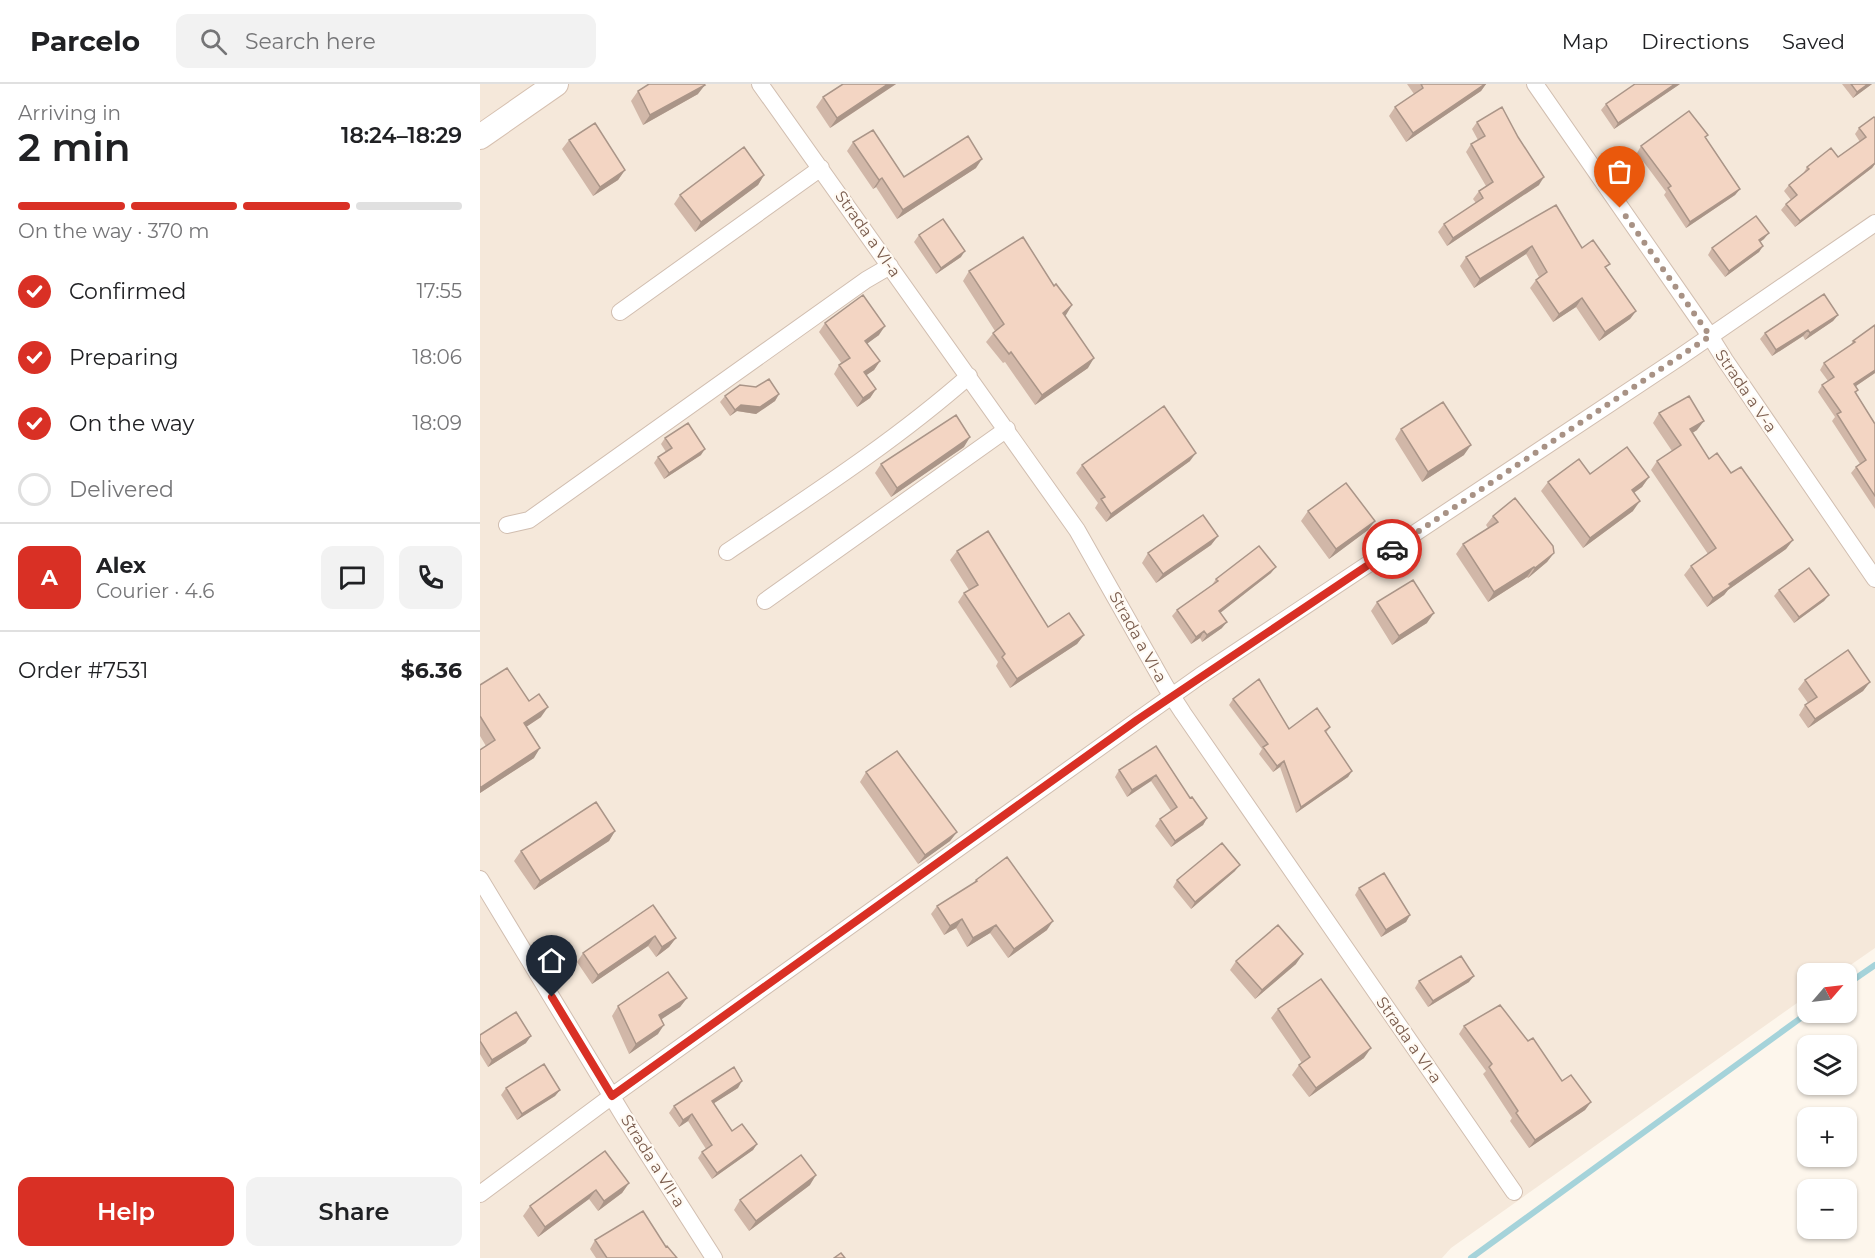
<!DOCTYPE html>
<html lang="en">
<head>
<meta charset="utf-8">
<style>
  :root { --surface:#fff; --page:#f2f2f2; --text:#202124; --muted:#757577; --line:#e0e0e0; --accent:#d93025 }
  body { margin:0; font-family:Montserrat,sans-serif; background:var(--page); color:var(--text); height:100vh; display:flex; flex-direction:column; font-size:22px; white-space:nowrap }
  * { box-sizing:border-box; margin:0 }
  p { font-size:20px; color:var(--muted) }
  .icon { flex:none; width:33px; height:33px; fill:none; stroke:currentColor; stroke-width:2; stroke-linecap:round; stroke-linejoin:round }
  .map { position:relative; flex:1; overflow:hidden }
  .panel { display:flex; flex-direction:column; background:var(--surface); width:480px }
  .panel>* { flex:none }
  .needle { width:39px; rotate:62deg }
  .tools { position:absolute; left:1317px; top:879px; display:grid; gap:12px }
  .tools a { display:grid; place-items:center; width:60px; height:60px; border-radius:12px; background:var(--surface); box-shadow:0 2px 4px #0004; font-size:30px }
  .pin { position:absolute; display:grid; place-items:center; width:51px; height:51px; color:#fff; margin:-62px -26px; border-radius:50% 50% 50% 0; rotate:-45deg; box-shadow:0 0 6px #0007 }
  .pin .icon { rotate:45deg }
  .courier { position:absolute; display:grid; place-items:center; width:60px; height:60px; margin:-30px; border:4px solid #d93025; border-radius:50%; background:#fff; color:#222; box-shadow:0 2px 8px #0007 }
  .overview em { font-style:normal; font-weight:600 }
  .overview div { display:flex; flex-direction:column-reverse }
  .overview { display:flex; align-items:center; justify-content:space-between; height:102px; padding:0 18px }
  h1 { font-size:39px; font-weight:600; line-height:45px }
  .bar { display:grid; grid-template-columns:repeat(4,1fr); gap:9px 6px; align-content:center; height:72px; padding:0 18px }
  .bar i { height:8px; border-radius:4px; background:var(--line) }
  .bar .selected { background:var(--accent) }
  .bar p { grid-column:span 4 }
  .line { display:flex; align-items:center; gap:15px; padding:0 18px; border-top:2px solid var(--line) }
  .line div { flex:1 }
  .round { display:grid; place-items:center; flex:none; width:63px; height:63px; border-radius:12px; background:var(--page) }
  ol { padding:0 18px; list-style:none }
  li { display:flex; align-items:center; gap:18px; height:66px }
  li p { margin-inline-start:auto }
  li .icon { padding:6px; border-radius:50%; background:var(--accent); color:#fff; stroke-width:4 }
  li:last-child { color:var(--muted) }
  li i { width:33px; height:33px; border:3px solid var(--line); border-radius:50% }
  .action { display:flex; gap:12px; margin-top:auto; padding:12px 18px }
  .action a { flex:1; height:69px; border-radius:12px; background:var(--accent); color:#fff; font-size:24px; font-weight:600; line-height:69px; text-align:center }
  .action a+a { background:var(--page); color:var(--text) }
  header { display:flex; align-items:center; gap:36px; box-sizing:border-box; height:84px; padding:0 30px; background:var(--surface); border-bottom:2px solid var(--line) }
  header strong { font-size:28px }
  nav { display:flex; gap:33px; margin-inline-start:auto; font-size:21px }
  .search { width:420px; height:54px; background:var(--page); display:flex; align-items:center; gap:15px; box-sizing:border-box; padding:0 21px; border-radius:12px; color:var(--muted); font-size:22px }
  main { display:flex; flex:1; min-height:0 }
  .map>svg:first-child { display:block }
  .residential { fill:#f5e8da }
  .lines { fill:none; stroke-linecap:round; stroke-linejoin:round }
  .stream { stroke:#a5d3da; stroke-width:6 }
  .street-casing { stroke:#d1beb0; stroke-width:18 }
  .secondary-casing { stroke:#d6c0b0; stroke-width:26 }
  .street { stroke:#fff; stroke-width:16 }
  .secondary { stroke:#fff; stroke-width:24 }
  .wall { fill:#d1b7a8 }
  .shaded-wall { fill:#aa9588 }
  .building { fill:#f3d5c3; stroke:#aa9588; stroke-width:1.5 }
  .done { stroke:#a89285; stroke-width:6; stroke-dasharray:0 10.8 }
  .route { stroke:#d93025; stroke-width:8 }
  .labels { text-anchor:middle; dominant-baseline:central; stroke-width:4.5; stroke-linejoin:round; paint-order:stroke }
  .street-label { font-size:16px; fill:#7a5c4d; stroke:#fffaf3 }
</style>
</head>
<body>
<header>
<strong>Parcelo</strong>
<div class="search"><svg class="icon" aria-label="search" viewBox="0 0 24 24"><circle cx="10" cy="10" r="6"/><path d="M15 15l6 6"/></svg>Search here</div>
<nav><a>Map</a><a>Directions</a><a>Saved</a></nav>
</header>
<main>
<section class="panel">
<div class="overview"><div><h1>2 min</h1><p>Arriving in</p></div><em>18:24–18:29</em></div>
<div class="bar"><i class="selected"></i><i class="selected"></i><i class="selected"></i><i></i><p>On the way · 370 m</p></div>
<ol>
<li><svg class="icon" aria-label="check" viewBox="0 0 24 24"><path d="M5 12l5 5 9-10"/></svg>Confirmed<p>17:55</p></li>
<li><svg class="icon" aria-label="check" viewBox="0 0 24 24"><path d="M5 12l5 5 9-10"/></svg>Preparing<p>18:06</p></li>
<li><svg class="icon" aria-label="check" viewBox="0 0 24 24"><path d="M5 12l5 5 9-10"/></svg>On the way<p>18:09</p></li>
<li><i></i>Delivered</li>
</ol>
<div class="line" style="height:108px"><b class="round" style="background:var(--accent);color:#fff">A</b><div><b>Alex</b><p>Courier · 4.6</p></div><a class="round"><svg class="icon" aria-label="chat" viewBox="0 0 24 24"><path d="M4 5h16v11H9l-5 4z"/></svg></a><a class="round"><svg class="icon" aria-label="phone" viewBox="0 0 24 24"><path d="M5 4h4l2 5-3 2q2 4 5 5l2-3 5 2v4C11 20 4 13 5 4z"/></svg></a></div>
<div class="line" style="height:78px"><div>Order #7531</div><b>$6.36</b></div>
<div class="action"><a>Help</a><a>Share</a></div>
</section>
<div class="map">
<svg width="1395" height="1174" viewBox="0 0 1395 1174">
  <rect width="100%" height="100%" fill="#fdf6ec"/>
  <path class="residential" d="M0 0H1395V864L1359 889 1328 890 1327 912 971 1164 962 1174H0Z"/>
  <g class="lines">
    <path class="stream" d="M1366 901 1395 881
      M991 1174 1329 928"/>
    <g class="street-casing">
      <path id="street" d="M280 0 597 446 686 603 703 629 1034 1108
        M1055 0 1230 252 1245 276 1395 495
        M140 228 341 84
        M27 441 49 436 386 196 410 182
        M247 468C330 412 414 358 489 292
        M285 517 527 345
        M0 795 146 1036 234 1174
        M0 1110 132 1012 658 636 720 592 1200 273 1395 139"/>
    </g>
    <g class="secondary-casing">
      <path id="secondary" d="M0 53 76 0"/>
    </g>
    <use href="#street" class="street"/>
    <use href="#secondary" class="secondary"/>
  </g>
  <path class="wall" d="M363 0H416L350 44 336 23 343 13Z
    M927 0H1006L1001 7 926 58 909 32 915 23 934 10Z
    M1200 0 1134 45 1121 26 1126 20Z
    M1362 0H1392L1373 14Z
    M158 7 218 10 163 41 151 17Z
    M1394 33 1395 80 1392 84 1315 143 1301 126 1306 120 1311 116 1304 107 1309 101 1323 90 1327 83 1358 73 1380 58 1375 50 1379 44Z
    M997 38 1059 101 967 162 958 148 964 140 996 119 993 115 999 107 1006 102 986 68 991 60 998 56 992 45Z
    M1226 54 1260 105 1255 111 1206 144 1184 111 1186 108 1157 69 1161 62Z
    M89 56 145 86 138 96 113 112 82 65Z
    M373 58 424 93 496 84 417 135 396 103 393 105 367 67Z
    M284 91 278 101 215 148 194 120 200 111Z
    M1076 121 1102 164 1126 184 1156 227 1150 235 1119 257 1096 223 1073 238 1050 204 1056 196 1059 193 1046 170 994 204 980 182 986 173Z
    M439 151 481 173 456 190 434 158Z
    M1284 155 1280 158 1283 162 1279 168 1245 193 1228 171 1232 164Z
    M489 187 586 231 585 232 608 284 555 321 525 278 523 279 506 258 515 247 483 197Z
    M1358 231 1353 237 1325 256 1323 252 1292 272 1280 255 1285 249Z
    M345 239 399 251 387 259 400 277 394 286 386 291 396 305 390 314 377 323 354 290 359 281 362 280 339 248Z
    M1395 241V289L1376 302 1378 306 1376 309 1395 340V425L1371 389 1376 383 1380 380 1352 337 1355 333 1338 308 1342 301 1348 297 1340 286 1344 279 1370 262 1373 257Z
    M299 310 295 317 276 330 257 327 250 332 240 318 245 312Z
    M1179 329 1217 346 1212 349 1229 375 1251 389 1313 456 1306 465 1248 506 1244 511 1227 523 1204 491 1211 482 1228 470 1171 386 1177 377 1192 367 1173 339Z
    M921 345 984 371 942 398 915 355Z
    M185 354 221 371 184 395 174 379 178 373 186 368 181 360Z
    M484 363 411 413 395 389 401 380Z
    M710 377 626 438 615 424 618 419 596 389 602 381Z
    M1110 390 1169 393 1162 403 1154 409 1153 427 1103 464 1061 407 1068 398Z
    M828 427 895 437 888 446 849 475 821 437Z
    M1013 432 1074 469 1067 478 1048 494 1047 493 1008 518 976 470 983 460 1008 444 1006 441Z
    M738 452 731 461 676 499 662 479 668 469Z
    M477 467 568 543 604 551 597 560 530 604 516 582 518 578 478 518 484 509 489 506 470 476Z
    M791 489 740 529 742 544 722 558 720 554 711 560 692 532 697 526 732 501 736 495Z
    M1299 506 1349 511 1344 517 1314 539 1294 512Z
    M897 518 947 539 912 561 891 527Z
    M1325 596 1390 598 1383 607 1328 644 1319 631 1325 621 1328 619 1318 605Z
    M0 601 49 617 61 633 46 643 54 674 0 709V666L6 662 0 652Z
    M753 615 809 645 850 643 846 649 872 687 868 693 816 729 800 683 793 688 779 670 782 665 749 621Z
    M676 662 710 714 727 734 723 741 691 763 675 742 680 735 691 727 671 697 647 713 635 693 639 686Z
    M386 688 477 748 470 757 438 780 380 698Z
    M135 747 129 757 54 806 34 777 41 767Z
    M755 787 711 825 693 803 697 796Z
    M496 796 567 846 528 874 510 849 487 863 476 844 464 851 451 830 457 822 493 800Z
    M879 804 930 831 926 838 901 853 875 811Z
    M173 821 196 854 189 863 176 873 168 862 112 900 97 878 103 869Z
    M756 877 816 880 775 915 750 886Z
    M939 897 989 898 948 923 935 904Z
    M207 914 200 923 181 935 178 950 149 970 132 932 138 922Z
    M798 925 884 974 829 1013 812 991 819 981 822 979 791 934Z
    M984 942 1048 957 1082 997 1111 1018 1105 1026 1049 1064 1030 1037 1032 1034 1003 990 1006 987 979 950Z
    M0 951 46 959 8 983 0 970Z
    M26 1004 80 1006 75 1012 37 1036 21 1011Z
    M258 1004 234 1019 252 1047 277 1060 273 1066 232 1095 218 1074 222 1068 226 1065 208 1037 199 1043 189 1029 194 1022Z
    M125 1067 149 1099 142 1109 118 1127 109 1115 58 1153 43 1132 50 1122Z
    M330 1101 269 1147 254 1126 260 1116Z
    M115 1156 186 1163 197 1174H116L110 1165Z"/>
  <path class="shaded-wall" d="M408 0H416L350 44 357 34Z
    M1005 0H1006L1001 7 926 58 933 49Z
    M1195 0H1200L1134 45 1138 39Z
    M1388 0H1392L1373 14 1377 8Z
    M225 1 218 10 163 41 170 31Z
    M502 75 496 84 417 135 423 126Z
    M1395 77V80L1392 84 1315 143 1320 137Z
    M145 86 138 96 113 112 120 103Z
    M284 91 278 101 215 148 221 138Z
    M1064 93 1059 101 967 162 973 154Z
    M402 94 396 103 393 105 399 96Z
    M1260 105 1255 111 1206 144 1210 138Z
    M1289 149 1284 155 1274 162 1279 156Z
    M1052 162 1046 170 994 204 1000 195Z
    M1283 162 1279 168 1245 193 1249 187Z
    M485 167 481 173 456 190 461 184Z
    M1102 214 1096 223 1073 238 1079 230Z
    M592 221 586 231 576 238 583 229Z
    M1156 227 1150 235 1119 257 1125 248Z
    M1358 231 1353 237 1325 256 1330 249Z
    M405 242 399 251 380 265 385 257Z
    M1328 246 1323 252 1292 272 1296 266Z
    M614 274 608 284 555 321 562 311Z
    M400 277 394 286 378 297 384 288Z
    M1395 286V289L1370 306 1374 300Z
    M396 305 390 314 377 323 383 314Z
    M299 310 295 317 276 330 257 327 250 332 255 326 261 321Z
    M1224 337 1217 346 1203 355 1210 345Z
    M490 353 484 363 411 413 417 404Z
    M991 361 984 371 942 398 948 388Z
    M225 365 221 371 184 395 189 389Z
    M716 369 710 377 626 438 631 430Z
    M1169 393 1162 403 1145 415 1152 406Z
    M1160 417 1153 427 1103 464 1110 454Z
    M895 437 888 446 849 475 856 465Z
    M738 452 731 461 676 499 683 490Z
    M1313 456 1306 465 1248 506 1244 511 1227 523 1233 514 1249 500Z
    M1074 469 1067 478 1048 494 1055 484Z
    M796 483 791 489 735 533 739 527Z
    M1054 483 1047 493 1008 518 1014 508Z
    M1349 511 1344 517 1314 539 1319 533Z
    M954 529 947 539 912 561 919 552Z
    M747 538 742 544 722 558 727 551Z
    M724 547 720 554 711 560 716 553Z
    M604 551 597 560 530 604 537 595Z
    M1390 598 1383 607 1328 644 1335 635Z
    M68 623 61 633 37 649 44 639Z
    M60 664 54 674 0 709V704Z
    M804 677 800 683 793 688 797 682Z
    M872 687 868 693 816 729 821 723Z
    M676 691 671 697 647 713 652 706Z
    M727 734 723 741 691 763 695 757Z
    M135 747 129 757 54 806 60 797Z
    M477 748 470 757 438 780 445 771Z
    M760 781 755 787 711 825 715 818Z
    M930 831 926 838 901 853 906 846Z
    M482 835 476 844 464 851 470 842Z
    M573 837 567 846 528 874 534 865Z
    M516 841 510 849 487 863 493 854Z
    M175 852 168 862 112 900 118 891Z
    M196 854 189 863 176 873 182 863Z
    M823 870 816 880 775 915 782 906Z
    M994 892 989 898 948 923 953 917Z
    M207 914 200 923 173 941 179 931Z
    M184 941 178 950 149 970 156 960Z
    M51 952 46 959 8 983 12 976Z
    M891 964 884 974 829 1013 836 1004Z
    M262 997 258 1004 228 1023 232 1017Z
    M80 1006 75 1012 37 1036 42 1030Z
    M1111 1018 1105 1026 1049 1064 1055 1056Z
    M212 1030 208 1037 199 1043 203 1036Z
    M277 1060 273 1066 232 1095 237 1089Z
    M336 1091 330 1101 269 1147 276 1137Z
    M149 1099 142 1109 118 1127 124 1117Z
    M116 1106 109 1115 58 1153 65 1143Z"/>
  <path class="building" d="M169 0H224L225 1 170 31 158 7Z
    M363 0H408L357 34 343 13Z
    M941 0H1005L933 49 915 23 943 4Z
    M1155 0H1195L1138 39 1126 20Z
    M1371 0H1388L1377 8Z
    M1022 23 1038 53 1064 93 973 154 964 140 1003 114 999 107 1013 98 991 60 1005 52 997 38Z
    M1209 27 1228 51 1225 53 1260 105 1210 138 1188 104 1191 102 1161 62Z
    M1394 33 1395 34V79L1320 137 1306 120 1317 111 1309 101 1329 85 1327 83 1351 64 1358 73 1386 53 1379 44Z
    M115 39 145 86 120 103 89 56Z
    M393 46 424 93 488 52 502 75 423 126 402 94 399 96 373 58Z
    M264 63 284 91 221 138 200 111Z
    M1076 121 1102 164 1113 156 1130 180 1125 183 1156 227 1125 248 1102 214 1079 230 1056 196 1067 188 1052 162 1000 195 986 173Z
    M1276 132 1289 149 1279 156 1283 162 1249 187 1232 164Z
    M463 135 485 167 461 184 439 151Z
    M543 153 574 202 576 200 592 221 583 229 614 274 562 311 531 268 529 270 513 249 524 240 489 187Z
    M1344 210 1358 231 1330 249 1328 246 1296 266 1285 249Z
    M383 211 405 242 385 257 400 277 384 288 396 305 383 314 359 281 370 274 345 239Z
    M1395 241V286L1374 300 1378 306 1375 308 1395 340V412L1376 383 1386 376 1357 330 1361 328 1342 301 1354 293 1344 279 1375 258 1373 257Z
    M289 295 299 310 280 323 261 321 255 326 245 312 260 301 276 303Z
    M1209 312 1224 337 1210 345 1229 375 1237 369 1251 389 1261 383 1313 456 1249 500 1251 502 1233 514 1211 482 1236 464 1177 377 1201 361 1179 329Z
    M963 318 991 361 948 388 921 345Z
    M684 322 716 369 631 430 621 415 625 413 602 381Z
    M476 331 490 353 417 404 401 380Z
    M208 339 225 365 189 389 178 373 192 364 185 354Z
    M1147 363 1169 393 1152 406 1160 417 1110 454 1068 398 1099 375 1110 390Z
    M866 399 895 437 856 465 828 427Z
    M1035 414 1073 462 1074 469 1055 484 1054 483 1014 508 983 460 1018 438 1013 432Z
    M723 431 738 452 683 490 668 469Z
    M508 447 568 543 589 529 604 551 537 595 522 573 525 570 484 509 498 501 477 467Z
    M779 462 796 483 739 527 747 538 727 551 724 547 716 553 697 526 738 497 736 495Z
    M1329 484 1349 511 1319 533 1299 506Z
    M933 496 954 529 919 552 897 518Z
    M1368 566 1390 598 1335 635 1325 621 1337 613 1325 596Z
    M27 584 49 617 59 610 68 623 44 639 60 664 0 704V666L15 656 0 632V601Z
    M779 595 809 645 837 624 850 643 845 647 872 687 821 723 804 677 797 682 783 663 788 660 753 615Z
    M676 662 710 714 712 713 727 734 695 757 680 735 697 723 676 691 652 706 639 686Z
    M417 667 477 748 445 771 386 688Z
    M116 718 135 747 60 797 41 767Z
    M742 759 760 781 715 818 697 796Z
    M527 773 573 837 534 865 516 841 493 854 482 835 470 842 457 822 497 797 496 796Z
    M904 789 930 831 906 846 879 804Z
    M173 821 196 854 182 863 175 852 118 891 103 869Z
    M798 841 823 870 782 906 756 877Z
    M981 872 994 892 953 917 939 897Z
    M188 888 207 914 179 931 184 941 156 960 138 922Z
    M841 895 891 964 836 1004 819 981 830 973 798 925Z
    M1020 921 1048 957 1053 954 1082 997 1091 991 1111 1018 1055 1056 1036 1029 1038 1027 1009 983 1012 980 984 942Z
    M36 928 51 952 12 976 0 957V951Z
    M64 980 80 1006 42 1030 26 1004Z
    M254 983 262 997 232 1017 252 1047 262 1040 277 1060 237 1089 222 1068 232 1061 212 1030 203 1036 194 1022Z
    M125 1067 149 1099 124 1117 116 1106 65 1143 50 1122Z
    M321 1071 336 1091 276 1137 260 1116Z
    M163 1127 186 1163 187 1162 197 1174H127L115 1156Z
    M361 1169 365 1174H354Z"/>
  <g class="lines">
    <path class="done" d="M912 465 1230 252 1140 124"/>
    <path class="route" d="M72 913 132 1012 657 636 912 465"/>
  </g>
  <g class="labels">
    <g class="street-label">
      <text transform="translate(388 150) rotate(55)">Strada a VI-a</text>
      <text transform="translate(1266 307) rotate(56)">Strada a V-a</text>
      <text transform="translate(658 553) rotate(61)">Strada a VI-a</text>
      <text transform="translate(929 956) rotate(55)">Strada a VI-a</text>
      <text transform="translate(173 1077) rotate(58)">Strada a VII-a</text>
    </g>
  </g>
</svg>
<div class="tools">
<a><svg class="needle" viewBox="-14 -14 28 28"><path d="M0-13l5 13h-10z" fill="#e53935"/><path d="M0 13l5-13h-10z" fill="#757577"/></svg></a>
<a><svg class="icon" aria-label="layers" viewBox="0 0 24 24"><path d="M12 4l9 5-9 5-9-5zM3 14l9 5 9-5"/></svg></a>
<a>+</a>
<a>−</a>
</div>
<div class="pin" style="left:1140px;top:124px;background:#ea580c"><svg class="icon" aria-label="bag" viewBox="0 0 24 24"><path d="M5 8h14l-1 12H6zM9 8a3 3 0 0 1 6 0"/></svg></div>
<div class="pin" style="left:72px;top:913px;background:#1f2937"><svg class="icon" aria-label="home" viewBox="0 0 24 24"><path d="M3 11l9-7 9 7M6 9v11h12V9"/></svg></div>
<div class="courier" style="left:912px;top:465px"><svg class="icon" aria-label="car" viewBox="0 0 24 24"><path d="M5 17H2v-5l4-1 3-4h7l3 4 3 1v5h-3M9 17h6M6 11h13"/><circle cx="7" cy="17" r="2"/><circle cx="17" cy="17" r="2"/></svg></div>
</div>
</main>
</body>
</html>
